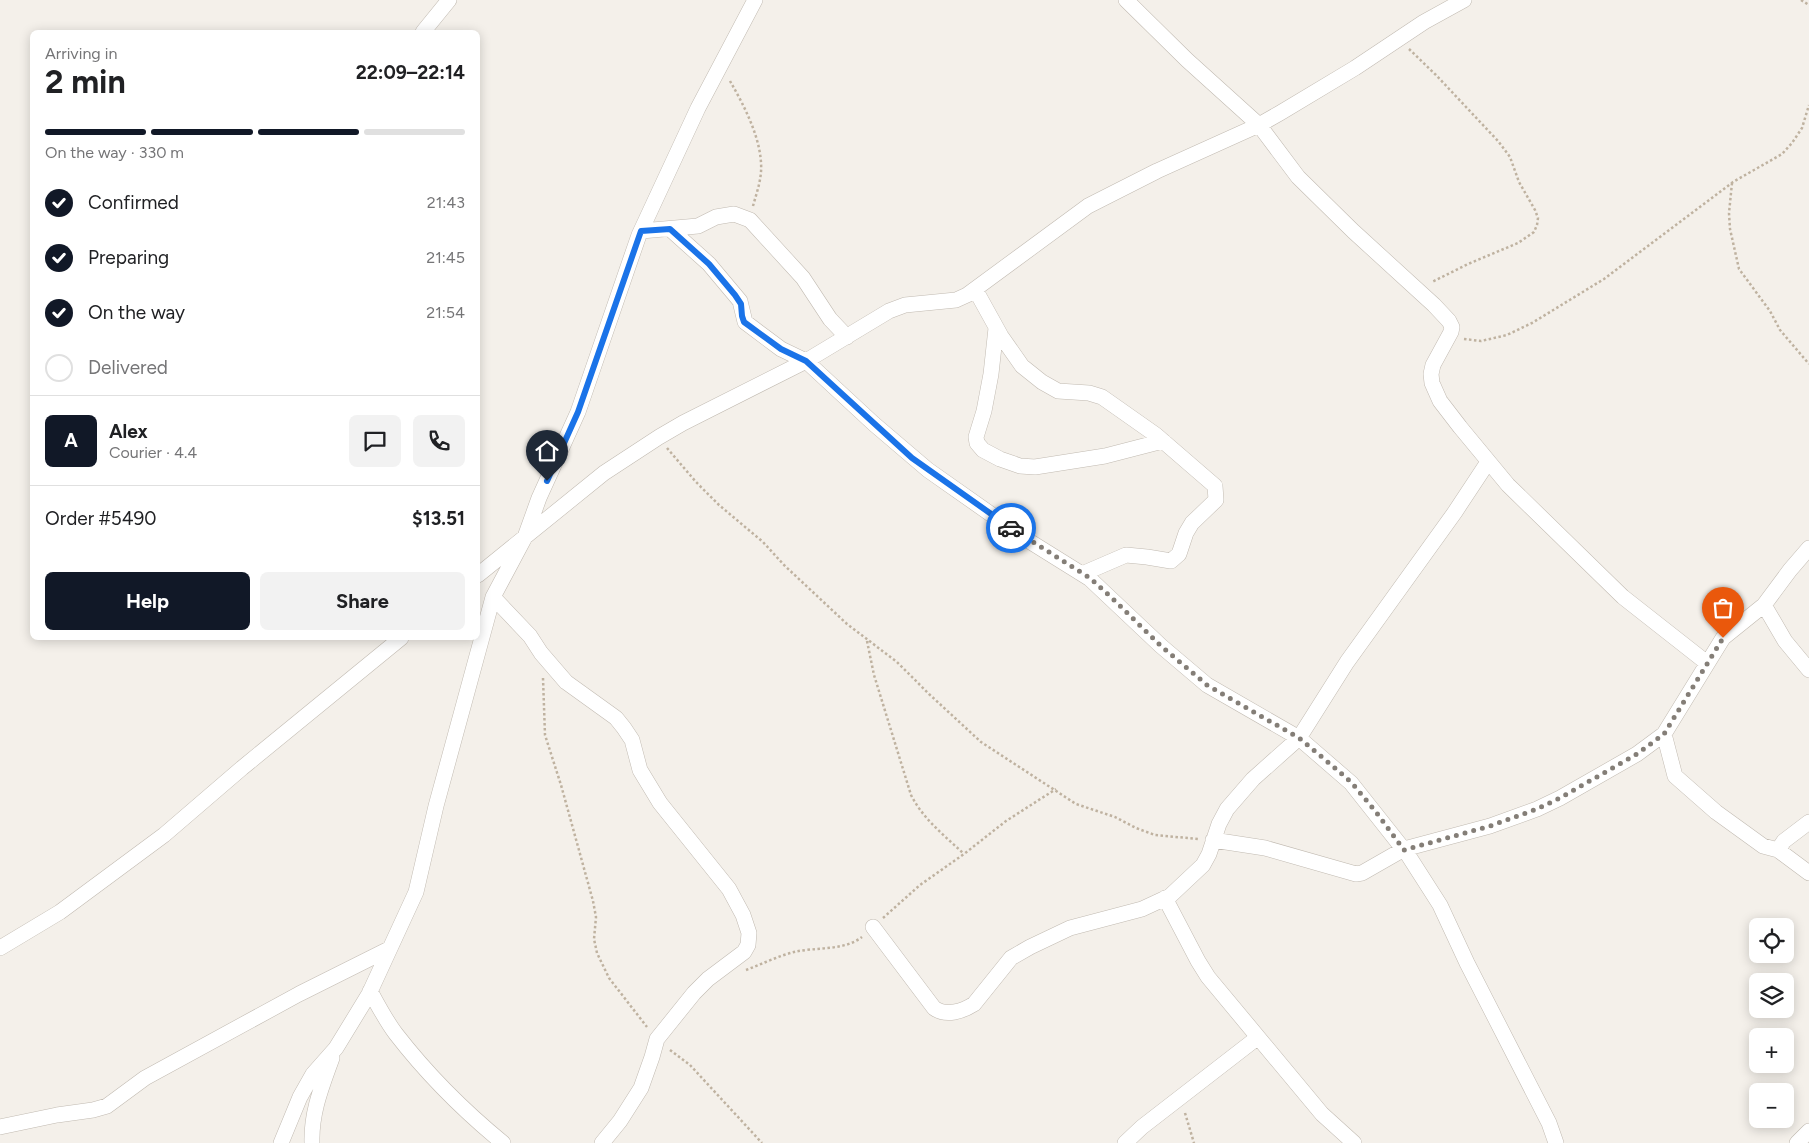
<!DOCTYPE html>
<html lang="en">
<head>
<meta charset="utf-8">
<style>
  :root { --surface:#fff; --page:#f2f2f2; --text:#202124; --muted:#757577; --line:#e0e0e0; --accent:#111827 }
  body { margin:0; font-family:Figtree,sans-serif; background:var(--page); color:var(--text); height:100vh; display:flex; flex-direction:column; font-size:19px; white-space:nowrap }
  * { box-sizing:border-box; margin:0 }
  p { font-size:16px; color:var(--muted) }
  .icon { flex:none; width:28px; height:28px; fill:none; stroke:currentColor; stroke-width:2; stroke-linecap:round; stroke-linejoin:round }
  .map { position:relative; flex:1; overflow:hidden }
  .drawer { position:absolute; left:30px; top:30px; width:450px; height:610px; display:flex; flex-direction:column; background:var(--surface); border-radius:8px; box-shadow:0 2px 12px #0003 }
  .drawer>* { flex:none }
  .fabs { position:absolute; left:1749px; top:918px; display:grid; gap:10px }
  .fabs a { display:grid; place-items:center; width:45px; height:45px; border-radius:8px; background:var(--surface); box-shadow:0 2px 12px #0003; font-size:25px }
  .pin { position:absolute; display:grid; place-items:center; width:42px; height:42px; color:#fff; margin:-51px -21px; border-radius:50% 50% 50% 0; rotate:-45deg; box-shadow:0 0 5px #0007 }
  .pin .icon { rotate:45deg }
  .courier { position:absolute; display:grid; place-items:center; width:50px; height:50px; margin:-25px; border:4px solid #1a73e8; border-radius:50%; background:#fff; color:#222; box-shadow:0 1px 6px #0007 }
  .summary em { font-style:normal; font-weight:700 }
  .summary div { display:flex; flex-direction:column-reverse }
  .summary { display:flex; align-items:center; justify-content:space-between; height:85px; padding:0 15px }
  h1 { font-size:32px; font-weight:700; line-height:38px }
  .bar { display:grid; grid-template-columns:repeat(4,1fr); gap:8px 5px; align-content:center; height:60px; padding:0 15px }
  .bar i { height:6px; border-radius:4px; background:var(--line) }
  .bar .current { background:var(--accent) }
  .bar p { grid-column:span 4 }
  .line { display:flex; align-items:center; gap:12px; padding:0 15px; border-top:1px solid var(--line) }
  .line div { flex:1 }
  .round { display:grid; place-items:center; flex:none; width:52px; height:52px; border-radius:8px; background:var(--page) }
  ol { padding:0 15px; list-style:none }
  li { display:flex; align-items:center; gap:15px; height:55px }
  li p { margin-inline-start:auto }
  li .icon { padding:5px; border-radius:50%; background:var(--accent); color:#fff; stroke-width:4 }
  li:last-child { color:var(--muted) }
  li i { width:28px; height:28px; border:2px solid var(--line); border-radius:50% }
  .primary-button { display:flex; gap:10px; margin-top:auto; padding:10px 15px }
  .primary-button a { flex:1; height:58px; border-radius:8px; background:var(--accent); color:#fff; font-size:20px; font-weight:700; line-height:58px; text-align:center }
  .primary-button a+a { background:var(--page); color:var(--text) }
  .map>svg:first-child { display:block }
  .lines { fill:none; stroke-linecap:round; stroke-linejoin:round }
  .minor-casing { stroke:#c1bab1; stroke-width:16 }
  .path { stroke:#bfb2a0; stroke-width:2.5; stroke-dasharray:2.5 2.5; stroke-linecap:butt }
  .minor { stroke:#fff; stroke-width:15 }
  .done { stroke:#847e77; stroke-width:5; stroke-dasharray:0 9 }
  .route { stroke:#1a73e8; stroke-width:6 }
</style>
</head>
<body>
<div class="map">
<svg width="1809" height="1143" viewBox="0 0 1809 1143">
  <rect width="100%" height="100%" fill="#f4f0ea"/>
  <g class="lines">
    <g class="minor-casing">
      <path id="minor" d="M1126 0 1187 60 1259 125 1298 177 1353 231 1434 305 1449 321 1452 327 1451 332 1433 365 1431 374 1432 383 1440 401 1460 427 1508 485 1623 597 1707 663
        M423 32 449 0
        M670 229 709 264 740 301 745 322 781 349 806 361 874 424 928 470 1029 541 1090 579 1161 646 1207 685 1299 738 1351 783 1408 855 1440 905 1467 963 1549 1123 1556 1143
        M641 231 698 226 716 217 734 214 750 220 803 278 830 319 847 337
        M975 289 1001 336 1022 366 1042 382 1058 391 1089 393 1102 397 1156 435 1215 486 1216 500 1192 523 1186 533 1179 554 1171 561 1147 557 1126 555 1082 574
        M996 328 991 374 984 411 976 437 977 443 983 450 1000 459 1020 466 1035 467 1105 456 1163 441
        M478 575 604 473 659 437 683 423 806 361 889 311 905 305 956 300 967 295 1088 206 1157 171 1259 125 1280 113 1355 68 1424 22 1464 0
        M493 597 530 636 541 653 566 682 616 718 624 728 632 740 640 770 660 803 729 889 743 915 749 933 748 945 744 952 708 979 694 993 657 1039 652 1057 641 1088 620 1121 602 1143
        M1764 605 1785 641 1809 670
        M1664 734 1675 776 1716 812 1763 846 1778 850 1809 873
        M1213 840 1265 848 1356 874 1362 873 1404 849 1490 826 1537 809 1560 798 1637 754 1664 734 1723 638 1764 605 1790 570 1809 548
        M1778 850 1784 841 1809 822
        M1165 898 1198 961 1208 977 1322 1114 1354 1143
        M873 927 934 1008C946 1017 963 1011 974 1004L1011 958 1030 947 1070 928 1142 909 1170 896 1203 865 1209 854 1219 824 1227 809 1253 779 1299 738 1347 662 1455 512 1488 462
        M0 948 60 912 164 835 242 768 401 638
        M370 991C378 1005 386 1021 396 1034 427 1074 464 1111 503 1143
        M0 1127 57 1115 93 1110 107 1106 145 1078 299 994 389 949
        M281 1143 300 1097 313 1074 336 1048 369 994 416 892 436 806 493 597 525 537 539 498 578 412 639 235 698 108 755 0
        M312 1143C311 1112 322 1086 332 1058
        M1125 1143 1142 1127 1257 1038
        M1797 1143 1809 1131"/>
    </g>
    <path class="path" d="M1801 0 1809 5
      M1409 49 1436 75 1498 141 1510 157 1519 182 1535 210 1538 218 1537 225 1534 232 1518 243 1468 264 1432 282
      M730 81C745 107 763 142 761 172 760 184 756 195 753 206
      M1732 183 1729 213 1730 229 1739 269 1770 311 1780 330 1809 364
      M1464 339 1481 341 1507 335 1532 323 1604 279 1733 182 1782 154 1792 143 1802 128 1809 105
      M667 448 696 482 719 505 763 542 784 565 847 624 897 662 929 694 981 742 1076 804 1115 817 1136 828 1155 835 1198 839
      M867 641 874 675 911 795C923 819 945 836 964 854
      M543 678 545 735 561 785 593 901 596 917 594 939 597 953 609 978 647 1027
      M883 918 920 885 964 854 1006 821 1056 789
      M746 970C762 964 778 956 794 952 815 947 844 951 862 937
      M670 1050 690 1065 762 1143
      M1185 1113 1194 1143"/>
    <use href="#minor" class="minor"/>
  </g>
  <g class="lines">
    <path class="done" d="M1011 528 1090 578 1112 598 1161 646 1207 685 1299 738 1335 768 1352 783 1376 812 1404 850 1490 826 1537 809 1560 798 1637 754 1664 734 1723 638"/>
    <path class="route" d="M547 481 578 412 641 231 670 229 709 264 735 295 741 304 742 316 744 322 781 349 806 361 912 458 1011 528"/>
  </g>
</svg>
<div class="fabs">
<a><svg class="icon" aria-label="locate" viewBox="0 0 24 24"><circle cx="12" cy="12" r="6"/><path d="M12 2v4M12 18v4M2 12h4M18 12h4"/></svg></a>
<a><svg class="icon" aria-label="layers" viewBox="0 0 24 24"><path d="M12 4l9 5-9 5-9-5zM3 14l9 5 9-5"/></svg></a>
<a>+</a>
<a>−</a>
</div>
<div class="pin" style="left:1723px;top:638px;background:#ea580c"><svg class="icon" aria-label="bag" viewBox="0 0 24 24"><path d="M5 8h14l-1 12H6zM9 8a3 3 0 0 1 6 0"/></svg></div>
<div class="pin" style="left:547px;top:481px;background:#1f2937"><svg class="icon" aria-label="home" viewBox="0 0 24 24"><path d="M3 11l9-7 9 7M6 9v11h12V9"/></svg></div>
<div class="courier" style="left:1011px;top:528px"><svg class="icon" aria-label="car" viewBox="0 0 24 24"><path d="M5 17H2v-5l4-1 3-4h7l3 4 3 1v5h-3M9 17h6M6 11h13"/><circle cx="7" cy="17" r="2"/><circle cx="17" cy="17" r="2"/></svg></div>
<section class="drawer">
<div class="summary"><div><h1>2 min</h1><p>Arriving in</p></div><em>22:09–22:14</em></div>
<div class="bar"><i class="current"></i><i class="current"></i><i class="current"></i><i></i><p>On the way · 330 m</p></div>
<ol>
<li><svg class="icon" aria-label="check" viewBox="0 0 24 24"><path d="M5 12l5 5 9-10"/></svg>Confirmed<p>21:43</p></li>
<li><svg class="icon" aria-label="check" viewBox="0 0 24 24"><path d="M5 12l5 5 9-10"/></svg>Preparing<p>21:45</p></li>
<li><svg class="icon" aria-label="check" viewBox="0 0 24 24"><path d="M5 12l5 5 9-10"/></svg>On the way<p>21:54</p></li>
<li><i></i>Delivered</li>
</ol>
<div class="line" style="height:90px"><b class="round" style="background:var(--accent);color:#fff">A</b><div><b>Alex</b><p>Courier · 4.4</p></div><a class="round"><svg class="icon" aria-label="chat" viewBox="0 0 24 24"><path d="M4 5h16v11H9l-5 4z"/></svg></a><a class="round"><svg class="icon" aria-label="phone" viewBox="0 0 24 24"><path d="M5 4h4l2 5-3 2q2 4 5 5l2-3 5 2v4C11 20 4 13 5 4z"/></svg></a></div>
<div class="line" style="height:65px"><div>Order #5490</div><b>$13.51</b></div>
<div class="primary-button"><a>Help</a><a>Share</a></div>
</section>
</div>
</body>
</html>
